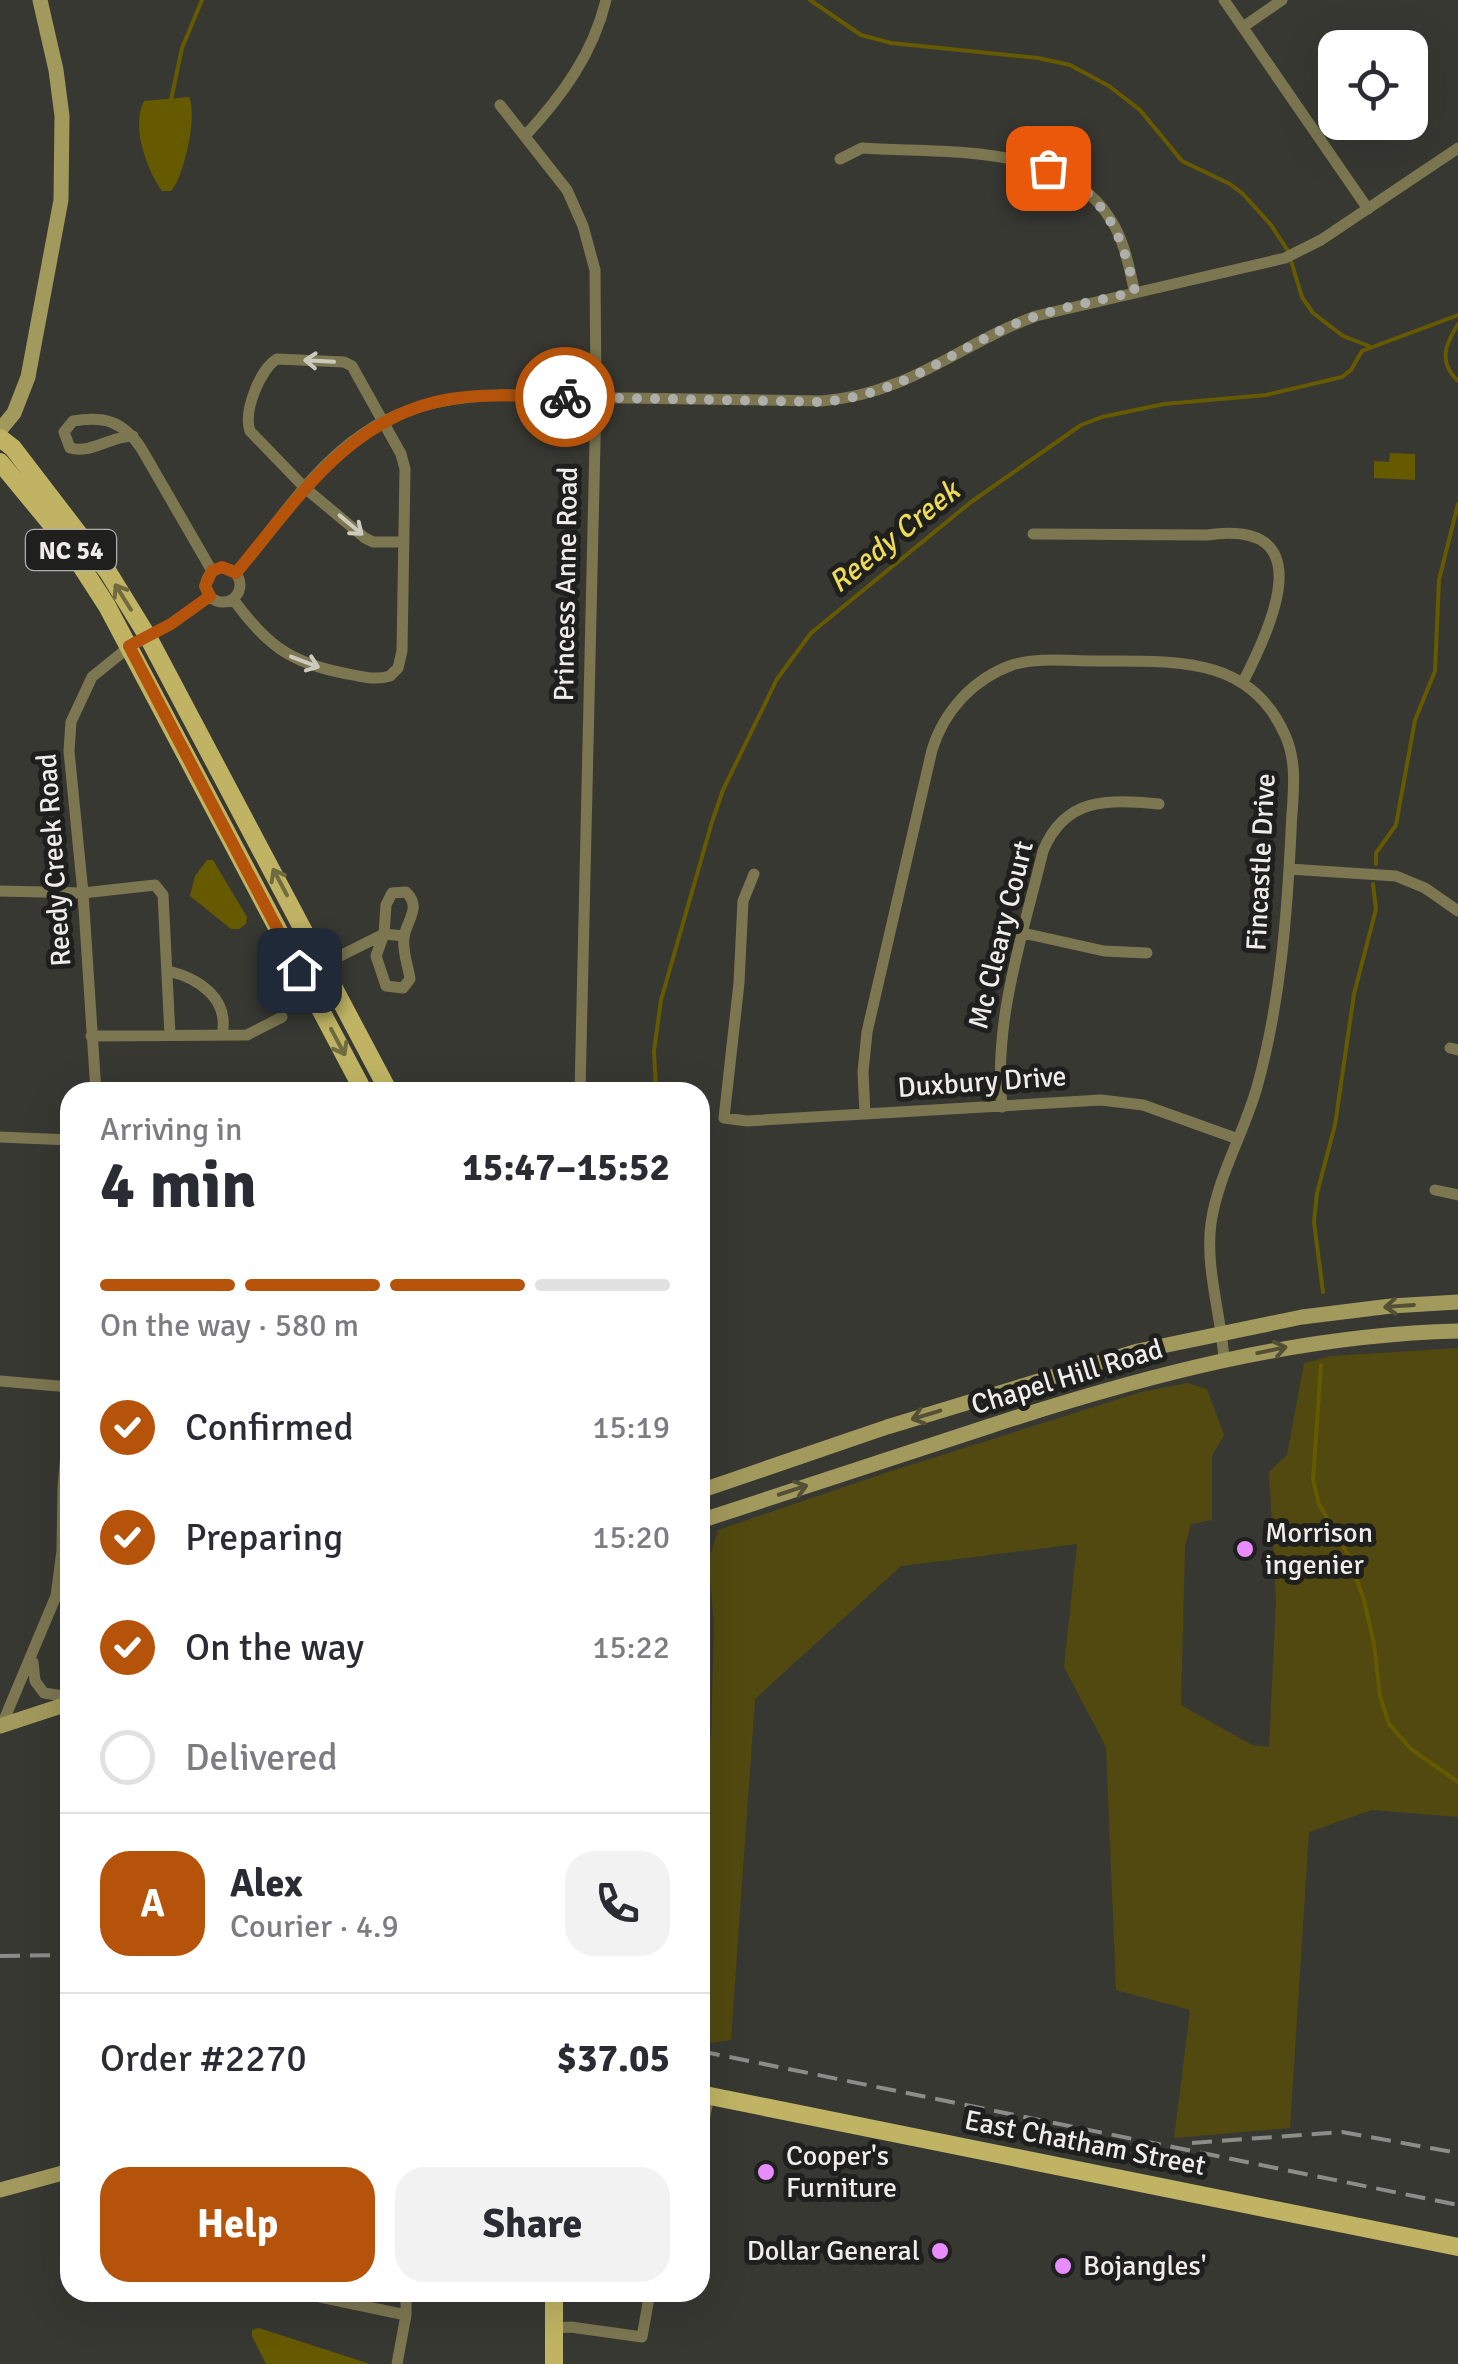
<!DOCTYPE html>
<html lang="en">
<head>
<meta charset="utf-8">
<style>
  :root { --surface:#fff; --page:#f2f2f3; --text:#2b2b33; --muted:#7c7c81; --line:#e1e1e2; --accent:#b45309 }
  body { margin:0; font-family:Signika,sans-serif; background:var(--page); color:var(--text); height:100vh; display:flex; flex-direction:column; font-size:38px; white-space:nowrap }
  * { box-sizing:border-box; margin:0 }
  p { font-size:32px; color:var(--muted) }
  .icon { flex:none; width:55px; height:55px; fill:none; stroke:currentColor; stroke-width:2; stroke-linecap:round; stroke-linejoin:round }
  .map { position:relative; flex:1; overflow:hidden }
  .side { position:absolute; left:60px; top:1082px; width:650px; height:1220px; display:flex; flex-direction:column; background:var(--surface); border-radius:30px; box-shadow:0 10px 40px #0002 }
  .side>* { flex:none }
  .fabs { position:absolute; left:1318px; top:30px; display:grid; gap:20px }
  .fabs a { display:grid; place-items:center; width:110px; height:110px; border-radius:20px; background:var(--surface); box-shadow:0 10px 40px #0002; font-size:50px }
  .pin { position:absolute; display:grid; place-items:center; width:85px; height:85px; color:#fff; margin:-42px; border-radius:20px; box-shadow:0 5px 15px #0006 }
  .courier { position:absolute; display:grid; place-items:center; width:100px; height:100px; margin:-50px; border:8px solid #b45309; border-radius:50%; background:#fff; color:#222; box-shadow:0 2px 12px #0007 }
  .headline em { font-style:normal; font-weight:700 }
  .headline div { display:flex; flex-direction:column-reverse }
  .headline { display:flex; align-items:center; justify-content:space-between; height:170px; padding:0 40px }
  h1 { font-size:65px; font-weight:700; line-height:75px }
  .bar { display:grid; grid-template-columns:repeat(4,1fr); gap:15px 10px; align-content:center; height:120px; padding:0 40px }
  .bar i { height:12px; border-radius:8px; background:var(--line) }
  .bar .active { background:var(--accent) }
  .bar p { grid-column:span 4 }
  .line { display:flex; align-items:center; gap:25px; padding:0 40px; border-top:2px solid var(--line) }
  .line div { flex:1 }
  .round { display:grid; place-items:center; flex:none; width:105px; height:105px; border-radius:30px; background:var(--page) }
  ol { padding:0 40px; list-style:none }
  li { display:flex; align-items:center; gap:30px; height:110px }
  li p { margin-inline-start:auto }
  li .icon { padding:10px; border-radius:50%; background:var(--accent); color:#fff; stroke-width:4 }
  li:last-child { color:var(--muted) }
  li i { width:55px; height:55px; border:5px solid var(--line); border-radius:50% }
  .cta { display:flex; gap:20px; margin-top:auto; padding:20px 40px }
  .cta a { flex:1; height:115px; border-radius:30px; background:var(--accent); color:#fff; font-size:40px; font-weight:700; line-height:115px; text-align:center }
  .cta a+a { background:var(--page); color:var(--text) }
  .map>svg:first-child { display:block }
  .green { fill:#51490f }
  .water { fill:#655a00 }
  .lines { fill:none; stroke-linecap:round; stroke-linejoin:round }
  .stream { stroke:#655a00; stroke-width:4 }
  .street { stroke:#7c7751; stroke-width:11 }
  .secondary { stroke:#a2995c; stroke-width:15 }
  .primary { stroke:#c0b464; stroke-width:18 }
  .rail { stroke:#8c8c88; stroke-width:4; stroke-dasharray:20 10; stroke-linecap:butt }
  .oneway { stroke:#cccabc }
  .oneway2 { stroke:#706a40 }
  .oneway3 { stroke:#535036 }
  .done { stroke:#aeaeaa; stroke-width:10; stroke-dasharray:0 18 }
  .route { stroke:#b45309; stroke-width:12 }
  .poi-dot { fill:#e98dfe; stroke:#1f1f1d; stroke-width:4 }
  .labels { text-anchor:middle; dominant-baseline:central; stroke-width:10; stroke-linejoin:round; paint-order:stroke }
  .shield { fill:#1f1f1d; stroke:#b0afac; stroke-width:2.5 }
  .shield-label { font-size:25px; font-weight:bold; fill:#eeedea }
  .street-label { font-size:28px; fill:#eeedea; stroke:#1f1f1d }
  .poi-label { font-size:28px; fill:#eeedea; stroke:#1f1f1d; text-anchor:start }
  .water-label { font-size:30px; font-style:italic; fill:#edda55; stroke:#1f1f1d }
</style>
</head>
<body>
<div class="map">
<svg width="1458" height="2364" viewBox="0 0 1458 2364">
  <rect width="100%" height="100%" fill="#383833"/>
  <path class="green" d="M1458 1348V1817L1372 1810 1309 1832 1290 2128 1174 2138 1190 2010 1116 1990 1106 1747 1064 1667 1077 1544 901 1566 755 1699 731 2040 711 2043 700 2040V1871L705 1863 702 1805 711 1735 714 1623 708 1562 718 1530 882 1474 1141 1392 1187 1383 1207 1389 1224 1435 1212 1456V1520L1191 1524 1185 1546 1181 1705 1252 1745 1269 1747 1276 1602 1269 1472 1287 1455 1304 1363 1331 1356Z"/>
  <path class="water" d="M189 97C198 114 184 178 171 191H162C146 168 131 127 144 101Z
    M1390 453 1415 454V480L1374 478V461L1389 462Z
    M207 860H213L247 917 246 924 239 929H231L190 896 195 876Z
    M259 2328 370 2364H266L252 2336V2330Z"/>
  <g class="lines">
    <path class="stream" d="M810 0 861 35 891 43 1038 58 1070 65 1109 86 1140 110 1182 161 1230 184 1243 194 1271 225 1288 251 1302 297 1313 313 1343 336 1369 346
      M171 100 182 48 202 0
      M1458 324C1445 345 1438 362 1458 381
      M1376 864V853L1396 825 1415 720 1435 671 1439 580 1458 504
      M656 1092 654 1051 661 1000 712 822 723 790 777 679 811 633 971 502 1081 425 1102 417 1164 404 1266 395 1342 377 1351 370 1362 351 1458 315
      M1323 1292 1314 1222 1317 1193 1335 1125 1354 994 1376 909 1373 884
      M1321 1365 1313 1480 1319 1504 1347 1553 1364 1600 1374 1644 1380 1696 1389 1724 1411 1749 1458 1782"/>
    <path class="street" d="M1224 0 1368 209
      M1243 27 1282 0
      M500 105 567 190 583 226 595 270 596 398 580 1092
      M525 136C562 96 593 54 606 0
      M840 159 862 148C942 154 1063 141 1111 220 1125 242 1129 268 1135 293
      M133 436C111 436 91 454 70 448L64 432 73 421C104 416 123 421 141 448L212 571
      M1033 534 1207 535C1322 518 1272 626 1243 682
      M206 585a17 17 0 1 1 34 0a17 17 0 1 1-34 0Z
      M236 573C277 525 311 468 364 433 440 381 538 397 624 398 690 399 756 400 822 401 910 394 959 344 1036 316L1285 258 1321 240 1458 148
      M233 599C265 643 288 662 343 673 359 676 374 681 390 676L398 668 402 651 405 469 401 454 352 366 344 362 277 359C260 369 243 412 250 431L305 488 365 538 373 542H404
      M1289 869 1396 876 1425 888 1458 911
      M754 874 743 901 739 983 724 1118 747 1121 1101 1100 1143 1105 1238 1139
      M0 891 83 893 155 885 163 895 170 1035
      M1023 933 1104 951 1147 953
      M324 964 384 934 386 905 392 893 406 892C422 908 407 919 404 937 402 951 408 965 410 979L403 988 386 986 376 956 384 934 404 936
      M168 971C198 978 230 998 222 1035
      M91 1036 247 1035 282 1017
      M1450 1048 1458 1050
      M96 1092 83 893 69 751 71 722 92 677 129 647 171 624 210 596
      M1002 1107C993 1020 1023 935 1043 851 1065 797 1108 799 1159 804
      M865 1114 863 1072 867 1032 932 750C944 711 973 679 1012 665 1038 657 1068 661 1095 661 1170 662 1249 653 1285 735 1299 765 1292 800 1291 832 1287 917 1280 1005 1257 1087 1244 1133 1218 1176 1211 1223 1205 1267 1221 1315 1224 1359
      M0 1137 70 1140
      M1435 1190 1458 1195
      M0 1381 70 1387
      M33 1662 35 1681 44 1693 70 1697
      M1 1727 56 1596 62 1551 63 1487 70 1408
      M700 2140 709 2096
      M320 2297 406 2315
      M554 2328 571 2327 642 2337 650 2292
      M397 2364 406 2315V2292"/>
    <path class="secondary" d="M0 430 14 413 28 377 61 200 62 116 56 70 40 0
      M700 1491 887 1427 1138 1351 1302 1317 1391 1306 1458 1302
      M700 1521C796 1489 893 1458 990 1426 1143 1376 1296 1335 1458 1331
      M0 1726 70 1703
      M0 2190 70 2171"/>
    <path class="primary" d="M0 438 13 448 108 572 148 637 389 1092
      M0 462 65 541 107 606 364 1092
      M700 2094 1458 2247
      M554 2292V2364"/>
    <path class="rail" d="M0 1956 70 1955
      M700 2051 1458 2205
      M1192 2143 1342 2132 1458 2153"/>
  </g>
  <defs><path id="oneway-shaft" d="M-6 0H5M1.5-3L5.5 0L1.5 3" fill="none" stroke-width="1.6" stroke-linecap="round" stroke-linejoin="round" transform="scale(2.5)"/></defs>
  <g class="oneway">
    <use href="#oneway-shaft" transform="translate(319 361) rotate(-177)"/>
    <use href="#oneway-shaft" transform="translate(351 525) rotate(40)"/>
    <use href="#oneway-shaft" transform="translate(305 662) rotate(21)"/>
  </g>
  <g class="oneway2">
    <use href="#oneway-shaft" transform="translate(123 597) rotate(-122)"/>
    <use href="#oneway-shaft" transform="translate(280 882) rotate(-118)"/>
    <use href="#oneway-shaft" transform="translate(338 1042) rotate(62)"/>
  </g>
  <g class="oneway3">
    <use href="#oneway-shaft" transform="translate(1399 1306) rotate(176)"/>
    <use href="#oneway-shaft" transform="translate(1272 1350) rotate(-12)"/>
    <use href="#oneway-shaft" transform="translate(926 1415) rotate(163)"/>
    <use href="#oneway-shaft" transform="translate(793 1490) rotate(-18)"/>
  </g>
  <g class="lines">
    <path class="done" d="M565 397 822 402C901 394 941 358 1008 327 1048 309 1093 302 1135 292 1122 234 1106 194 1048 168"/>
    <path class="route" d="M299 970 129 646 171 624 210 596 205 586 212 571 222 567 236 573C297 500 349 416 450 399 488 393 527 396 565 397"/>
  </g>
  <g class="poi-dot">
    <circle cx="1245" cy="1549" r="10"/>
    <circle cx="766" cy="2172" r="10"/>
    <circle cx="940" cy="2251" r="10"/>
    <circle cx="1063" cy="2266" r="10"/>
  </g>
  <g class="labels">
    <rect class="shield" x="26" y="530" width="90" height="40" rx="8"/>
    <g class="shield-label">
      <text x="71" y="550">NC 54</text>
    </g>
    <g class="street-label">
      <text transform="translate(566 584) rotate(-89)">Princess Anne Road</text>
      <text transform="translate(54 860) rotate(-94)">Reedy Creek Road</text>
      <text transform="translate(1261 862) rotate(-87)">Fincastle Drive</text>
      <text transform="translate(1001 935) rotate(-76)">Mc Cleary Court</text>
      <text transform="translate(982 1082) rotate(-4)">Duxbury Drive</text>
      <text transform="translate(1067 1377) rotate(-17)">Chapel Hill Road</text>
      <text transform="translate(1085 2143) rotate(11)">East Chatham Street</text>
    </g>
    <g class="poi-label">
      <text x="1265" y="1533">Morrison<tspan x="1265" dy="32">ingenier</tspan></text>
      <text x="786" y="2156">Cooper's<tspan x="786" dy="32">Furniture</tspan></text>
      <text x="920" y="2251" text-anchor="end">Dollar General</text>
      <text x="1083" y="2266">Bojangles'</text>
    </g>
    <g class="water-label">
      <text transform="translate(894 537) rotate(-39)">Reedy Creek</text>
    </g>
  </g>
</svg>
<div class="fabs">
<a><svg class="icon" aria-label="locate" viewBox="0 0 24 24"><circle cx="12" cy="12" r="6"/><path d="M12 2v4M12 18v4M2 12h4M18 12h4"/></svg></a>
</div>
<div class="pin" style="left:1048px;top:168px;background:#ea580c"><svg class="icon" aria-label="bag" viewBox="0 0 24 24"><path d="M5 8h14l-1 12H6zM9 8a3 3 0 0 1 6 0"/></svg></div>
<div class="pin" style="left:299px;top:970px;background:#1f2937"><svg class="icon" aria-label="home" viewBox="0 0 24 24"><path d="M3 11l9-7 9 7M6 9v11h12V9"/></svg></div>
<div class="courier" style="left:565px;top:397px"><svg class="icon" aria-label="bike" viewBox="0 0 24 24"><circle cx="6" cy="16" r="4"/><circle cx="18" cy="16" r="4"/><path d="M6 16l4-8h5l3 8M10 8l3 8H6M13 5h3"/></svg></div>
<section class="side">
<div class="headline"><div><h1>4 min</h1><p>Arriving in</p></div><em>15:47–15:52</em></div>
<div class="bar"><i class="active"></i><i class="active"></i><i class="active"></i><i></i><p>On the way · 580 m</p></div>
<ol>
<li><svg class="icon" aria-label="check" viewBox="0 0 24 24"><path d="M5 12l5 5 9-10"/></svg>Confirmed<p>15:19</p></li>
<li><svg class="icon" aria-label="check" viewBox="0 0 24 24"><path d="M5 12l5 5 9-10"/></svg>Preparing<p>15:20</p></li>
<li><svg class="icon" aria-label="check" viewBox="0 0 24 24"><path d="M5 12l5 5 9-10"/></svg>On the way<p>15:22</p></li>
<li><i></i>Delivered</li>
</ol>
<div class="line" style="height:180px"><b class="round" style="background:var(--accent);color:#fff">A</b><div><b>Alex</b><p>Courier · 4.9</p></div><a class="round"><svg class="icon" aria-label="phone" viewBox="0 0 24 24"><path d="M5 4h4l2 5-3 2q2 4 5 5l2-3 5 2v4C11 20 4 13 5 4z"/></svg></a></div>
<div class="line" style="height:130px"><div>Order #2270</div><b>$37.05</b></div>
<div class="cta"><a>Help</a><a>Share</a></div>
</section>
</div>
</body>
</html>
